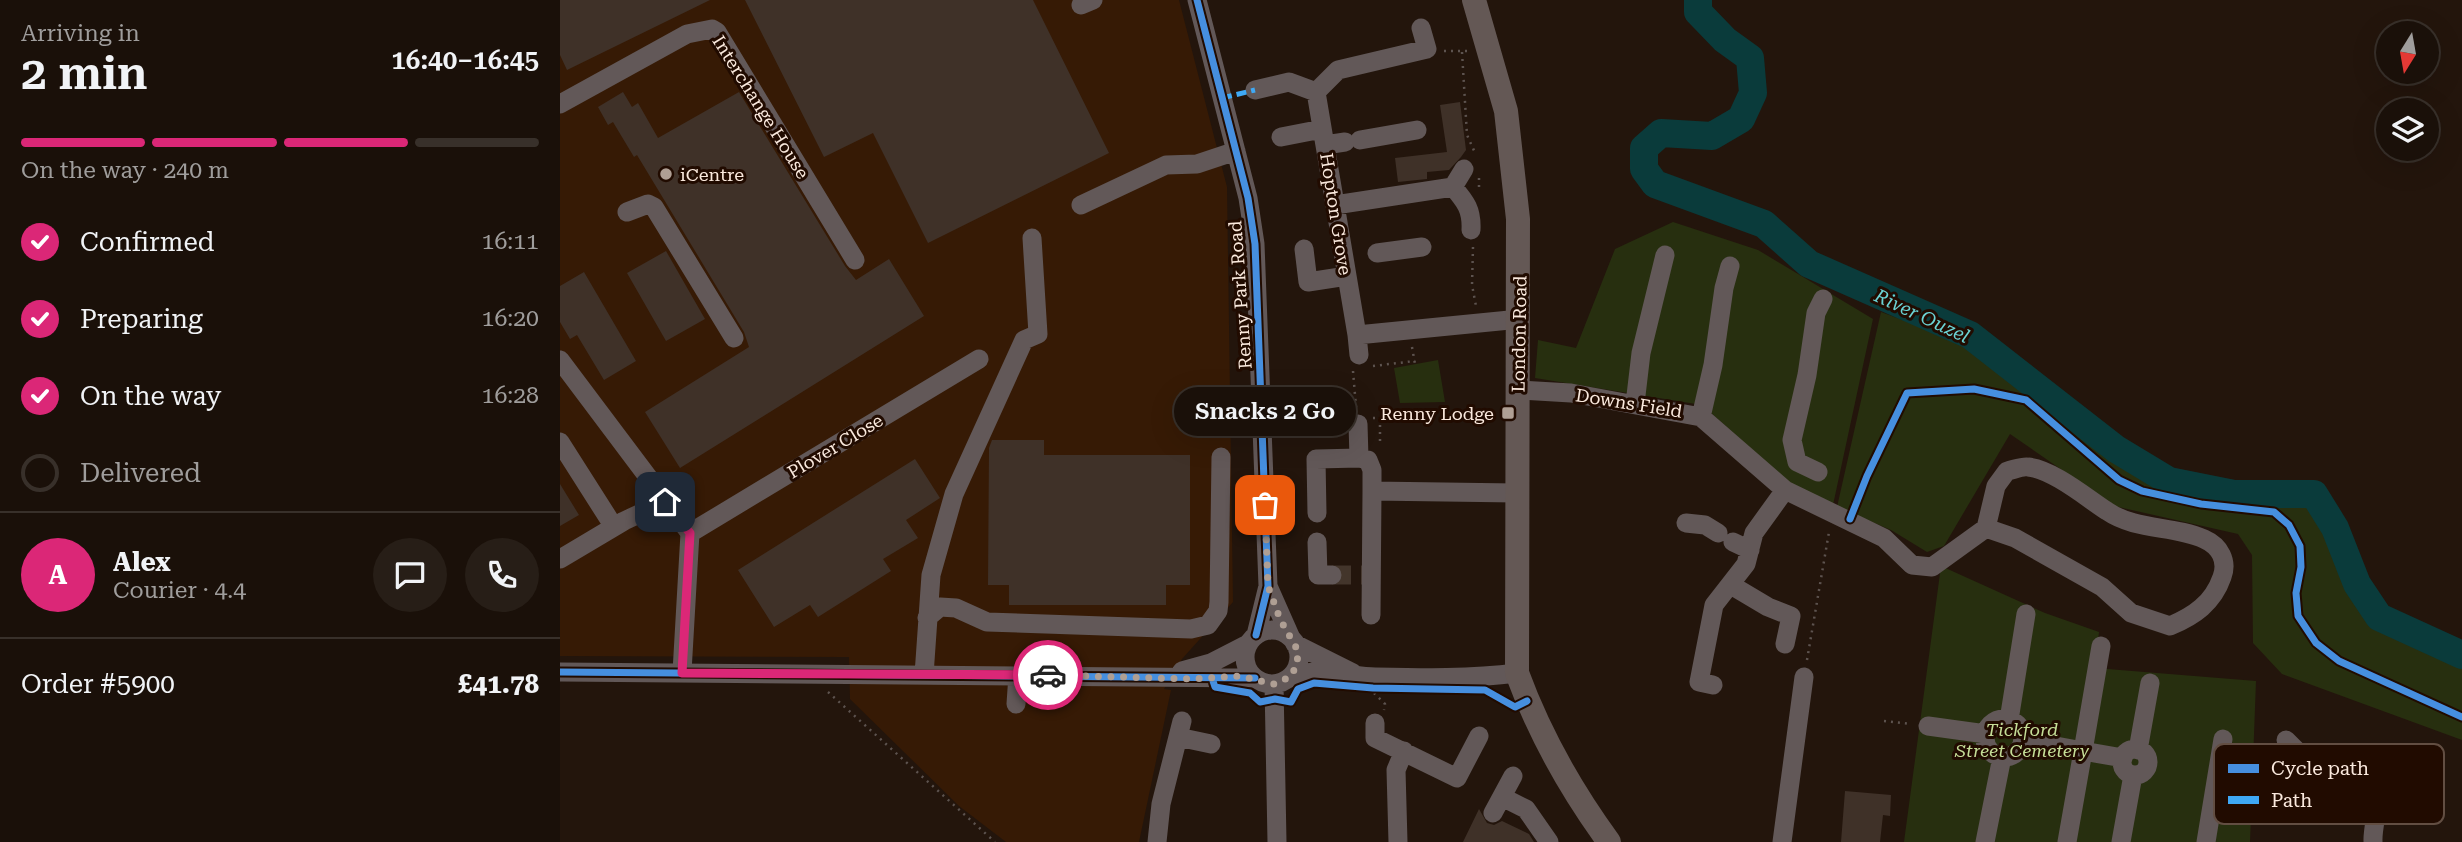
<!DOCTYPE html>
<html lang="en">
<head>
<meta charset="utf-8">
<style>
  :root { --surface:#1a1009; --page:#271e17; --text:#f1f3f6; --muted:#9f9d9c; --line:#38302a; --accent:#db2777 }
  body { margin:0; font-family:"Roboto Serif",serif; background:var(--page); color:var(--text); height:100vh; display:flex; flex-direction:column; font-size:26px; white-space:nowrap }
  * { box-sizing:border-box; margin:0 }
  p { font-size:23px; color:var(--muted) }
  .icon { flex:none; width:38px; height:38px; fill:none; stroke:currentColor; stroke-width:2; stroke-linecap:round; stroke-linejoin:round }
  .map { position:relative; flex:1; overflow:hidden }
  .panel { display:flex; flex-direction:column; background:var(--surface); width:560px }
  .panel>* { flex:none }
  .needle { width:46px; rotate:191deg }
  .buttons { position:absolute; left:1816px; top:21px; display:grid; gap:14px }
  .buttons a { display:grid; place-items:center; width:63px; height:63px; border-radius:50%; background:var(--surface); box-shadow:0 7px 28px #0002,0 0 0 2px var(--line); font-size:35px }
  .pin { position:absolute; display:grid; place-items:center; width:60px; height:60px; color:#fff; margin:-30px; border-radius:14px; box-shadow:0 4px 10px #0006 }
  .courier { position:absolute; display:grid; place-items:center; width:70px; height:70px; margin:-35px; border:5px solid #db2777; border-radius:50%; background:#fff; color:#222; box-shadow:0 2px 9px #0007 }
  .bubble { position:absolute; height:49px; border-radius:24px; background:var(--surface); box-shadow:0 7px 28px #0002,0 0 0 2px var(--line); font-size:23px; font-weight:600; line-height:49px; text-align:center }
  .head em { font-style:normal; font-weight:600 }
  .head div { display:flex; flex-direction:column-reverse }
  .head { display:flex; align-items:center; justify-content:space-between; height:119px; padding:0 21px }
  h1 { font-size:46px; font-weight:600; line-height:52px }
  .bar { display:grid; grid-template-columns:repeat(4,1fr); gap:10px 7px; align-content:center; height:84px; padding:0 21px }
  .bar i { height:9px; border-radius:5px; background:var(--line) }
  .bar .selected { background:var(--accent) }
  .bar p { grid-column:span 4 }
  .line { display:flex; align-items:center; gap:18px; padding:0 21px; border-top:2px solid var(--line) }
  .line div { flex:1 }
  .round { display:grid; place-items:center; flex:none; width:74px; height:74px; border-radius:37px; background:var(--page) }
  ol { padding:0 21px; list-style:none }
  li { display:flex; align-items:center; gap:21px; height:77px }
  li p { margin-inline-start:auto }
  li .icon { padding:7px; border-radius:50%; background:var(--accent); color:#fff; stroke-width:4 }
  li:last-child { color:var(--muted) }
  li i { width:38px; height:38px; border:4px solid var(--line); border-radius:50% }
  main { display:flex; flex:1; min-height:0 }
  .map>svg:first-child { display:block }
  .built { fill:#361a05 }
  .green { fill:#272f0f }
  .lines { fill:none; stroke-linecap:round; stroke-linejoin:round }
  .river { stroke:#0a3b3b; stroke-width:28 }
  .building { fill:#3f3128 }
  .minor-tunnel { stroke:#43352b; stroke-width:19; stroke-dasharray:19 10; stroke-linecap:butt }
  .path { stroke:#5d534f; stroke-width:2.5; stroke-dasharray:2 5; stroke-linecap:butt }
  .minor { stroke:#625858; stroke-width:19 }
  .major { stroke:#645855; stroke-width:24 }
  .quiet { stroke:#3fa9f5; stroke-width:5; stroke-dasharray:10 5; stroke-linecap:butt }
  .cycleway-casing { stroke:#210b00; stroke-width:11 }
  .cycleway { stroke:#468fdf; stroke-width:7 }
  .done { stroke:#af9f94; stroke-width:7; stroke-dasharray:0 12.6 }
  .route { stroke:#db2777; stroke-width:9 }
  .poi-dot { fill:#af9f94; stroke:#210b00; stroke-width:2.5 }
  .labels { text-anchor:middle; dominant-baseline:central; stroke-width:6; stroke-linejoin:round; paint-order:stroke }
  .street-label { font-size:18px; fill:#fae9dd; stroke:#210b00 }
  .poi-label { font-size:18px; fill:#fae9dd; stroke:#210b00; text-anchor:start }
  .park-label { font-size:18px; font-style:italic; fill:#c5de97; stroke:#210b00 }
  .water-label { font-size:19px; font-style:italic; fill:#6bd3d4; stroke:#210b00 }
  .key { fill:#210b00; stroke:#624e42; stroke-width:2 }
  .key-label { font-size:19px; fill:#fae9dd }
</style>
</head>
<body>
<main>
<section class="panel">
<div class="head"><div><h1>2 min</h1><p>Arriving in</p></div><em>16:40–16:45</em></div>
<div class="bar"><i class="selected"></i><i class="selected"></i><i class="selected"></i><i></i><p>On the way · 240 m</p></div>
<ol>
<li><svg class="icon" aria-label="check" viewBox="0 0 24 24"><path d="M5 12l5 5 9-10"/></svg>Confirmed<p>16:11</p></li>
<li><svg class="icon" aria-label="check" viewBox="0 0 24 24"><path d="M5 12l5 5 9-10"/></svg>Preparing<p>16:20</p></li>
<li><svg class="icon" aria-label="check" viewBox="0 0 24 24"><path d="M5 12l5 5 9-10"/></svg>On the way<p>16:28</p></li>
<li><i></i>Delivered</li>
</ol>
<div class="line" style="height:126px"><b class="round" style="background:var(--accent);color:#fff">A</b><div><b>Alex</b><p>Courier · 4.4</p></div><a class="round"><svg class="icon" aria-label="chat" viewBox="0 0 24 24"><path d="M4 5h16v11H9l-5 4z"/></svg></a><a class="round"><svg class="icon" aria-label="phone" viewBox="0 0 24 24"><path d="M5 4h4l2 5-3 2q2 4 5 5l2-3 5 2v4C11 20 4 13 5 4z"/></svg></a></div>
<div class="line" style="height:91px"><div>Order #5900</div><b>£41.78</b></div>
</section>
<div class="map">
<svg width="1902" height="842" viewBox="0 0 1902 842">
  <rect width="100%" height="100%" fill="#23150c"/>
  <path class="built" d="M0 0H619L667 187 673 602 622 659 604 689 611 690 579 842H446L399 806 290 699 289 657 0 656Z"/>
  <path class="green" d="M1113 222 1198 250 1313 319 1273 505 1231 484 1142 405 975 378 978 340 1016 348 1055 249Z
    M1321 312 1400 341 1467 395 1597 485 1669 501 1736 503 1754 511 1801 612 1861 649 1902 662V740L1722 674 1693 643 1692 555 1678 534 1554 506 1450 434 1384 546 1367 552 1331 530 1277 507Z
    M878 360 885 402 840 403 834 368Z
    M1381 566 1485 613 1539 632 1535 668 1696 681 1690 842H1344Z"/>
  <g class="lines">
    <path class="river" d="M1138 0V12L1165 40 1190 58 1193 93 1181 119 1152 136 1101 133 1084 148V169L1095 184 1204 224 1249 264 1410 335 1556 449 1609 481 1674 494H1754L1775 528 1797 584 1819 617 1902 655"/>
  </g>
  <path class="building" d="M0 0H150L7 70 0 55Z
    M185 0H473L549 153 368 243 313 133 264 157Z
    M63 92 72 107 78 103 98 138 179 92 285 266 296 280 329 259 364 316 120 468 85 412 189 347 184 332 77 155 74 157 53 122 48 125 38 107Z
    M900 102 906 150 901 157 889 170 867 172V179L838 182 835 158 887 152 880 105Z
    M106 251 145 319 106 341 67 273Z
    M24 272 76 361 44 380 17 335 10 339 0 322V286Z
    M432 440H484V455H630V585H606V605H449V585H428L429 448Z
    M355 459 380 498 346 520 358 538 323 559 331 571 258 617 250 605 214 627 178 570Z
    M0 484 19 515 0 526Z
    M1285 791 1331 795 1330 816 1323 815 1320 842H1281Z
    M919 809 927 823 934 825 942 821 969 834 974 842H903Z"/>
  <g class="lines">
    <path class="minor-tunnel" d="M772 575H804"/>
    <path class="path" d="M884 51H909
      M902 52 907 135 916 155
      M919 178V192
      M913 247 912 285 916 306
      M852 347 855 364
      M813 366 855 361
      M793 371 796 407
      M813 418H820V446
      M1247 660 1269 532
      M268 692 435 842
      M814 693 825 704 824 710
      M1324 721 1351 724"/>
    <path class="minor" d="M637 0 688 198 695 244 708 586 696 635
      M521 5 533 0
      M861 28 867 49 778 70 756 92 797 335 960 319
      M695 90 729 82 756 92
      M0 104 127 34 152 29 157 32 295 260
      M721 137 762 129
      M800 140 857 130
      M765 145 785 142
      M893 187 904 169
      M521 205 606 165 637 164 676 151
      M775 205 893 187C906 202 912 210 911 230
      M67 212 88 204 94 207 174 338
      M744 249 748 282 787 276
      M817 253 862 247
      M797 335 799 355
      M0 360 130 533 122 672
      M959 390 1011 393 1141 417 1225 490 1324 538 1352 565 1372 567 1426 528 1436 486 1447 471C1453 470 1462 466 1468 467 1492 469 1527 498 1547 511 1576 531 1613 525 1644 539 1660 546 1668 561 1662 577 1653 603 1634 616 1610 626L1571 613 1542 587 1455 538 1426 528
      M1075 404 1081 353 1105 255
      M1141 417 1153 365 1164 288 1170 266
      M798 424 799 458
      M0 442 54 527
      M1258 472 1237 462 1232 440 1247 375 1256 313 1263 299
      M757 513 756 459 799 458 808 460 812 470V491
      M1126 523 1145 525 1158 533
      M130 533 419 359
      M757 542 758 575H772
      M1173 542 1190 550
      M0 559 64 521 105 502
      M1171 585 1208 607 1231 616 1225 644
      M708 586 731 638
      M811 615 812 491 956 493
      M367 618 380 607 396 608 427 622 631 629 648 625 658 611 659 602 661 457
      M685 657a27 27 0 1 1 54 0a27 27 0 1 1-54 0Z
      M735 644 793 673
      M1541 646 1523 751 1563 758
      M622 671 651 663 688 644
      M0 672 695 678
      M364 675 371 575 394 494 464 340 478 334 472 238
      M730 677C754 667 789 676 815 677 863 678 910 679 957 673
      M714 684 717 842
      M1153 685 1139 682 1154 605 1186 564 1194 533 1225 490
      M456 704 458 675
      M1425 738a19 19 0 1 1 38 0a19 19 0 1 1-38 0Z
      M1449 720 1466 614
      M815 723V738L897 778 919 736
      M1368 726 1426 734
      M618 737 651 744
      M1463 740 1523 751 1507 842
      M1726 740 1742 756 1809 771C1828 783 1812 821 1813 841
      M1562 762a13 13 0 1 1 26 0a13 13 0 1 1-26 0Z
      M1578 750 1590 683
      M942 797 966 809 989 842
      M933 813 953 776
      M597 842 601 804 622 721
      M838 842 836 770 844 751
      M1222 842 1244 677
      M1425 842 1442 757
      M1561 842 1573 775
      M1646 842 1663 739"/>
    <path class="major" d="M914 0 946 111 958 219 957 673C979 733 1011 790 1049 842"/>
    <path class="quiet" d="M662 98 695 90"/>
    <g class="cycleway-casing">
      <path id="cycleway" d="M637 0 688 198 695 244 708 586 696 635
        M1290 519 1307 476 1347 393 1414 389 1466 400 1559 480 1582 491 1641 504 1714 512 1729 525 1740 546 1741 567 1736 593 1738 616 1756 643 1779 661 1902 717
        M0 672 695 678
        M653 681 655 687 690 693 700 702 715 699 731 702 738 689 754 683 813 688 925 690 955 707 967 701"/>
    </g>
    <use href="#cycleway" class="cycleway"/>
  </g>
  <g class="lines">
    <path class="done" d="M488 675 632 679 679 676 714 684 730 677 737 665 738 651 720 619 708 586 705 505"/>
    <path class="route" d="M105 502 130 533 122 673 488 675"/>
  </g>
  <g class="poi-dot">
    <circle cx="106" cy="174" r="7"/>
    <rect x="941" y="406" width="14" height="14" rx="3.5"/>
  </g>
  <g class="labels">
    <g class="street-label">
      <text transform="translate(201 107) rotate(58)">Interchange House</text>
      <text transform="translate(776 214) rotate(81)">Hopton Grove</text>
      <text transform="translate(680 295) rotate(-94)">Renny Park Road</text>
      <text transform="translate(959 334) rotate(-89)">London Road</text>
      <text transform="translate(1069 403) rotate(9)">Downs Field</text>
      <text transform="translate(275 446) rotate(-31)">Plover Close</text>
    </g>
    <g class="poi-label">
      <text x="120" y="174">iCentre</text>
      <text x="934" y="413" text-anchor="end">Renny Lodge</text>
    </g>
    <g class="park-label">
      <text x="1462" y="729">Tickford<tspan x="1462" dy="21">Street Cemetery</tspan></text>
    </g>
    <g class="water-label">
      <text transform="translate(1362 316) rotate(25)">River Ouzel</text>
    </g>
  </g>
  <rect x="1654" y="744" width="230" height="80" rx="10" class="key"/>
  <rect x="1668" y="764" width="31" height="9" fill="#468fdf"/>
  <rect x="1668" y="796" width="31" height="8" fill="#3fa9f5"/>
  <g class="key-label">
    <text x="1711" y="775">Cycle path</text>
    <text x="1711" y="807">Path</text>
  </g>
</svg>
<div class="buttons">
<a><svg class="needle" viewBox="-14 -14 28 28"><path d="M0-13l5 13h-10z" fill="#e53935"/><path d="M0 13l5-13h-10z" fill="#9f9d9c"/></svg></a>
<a><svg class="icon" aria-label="layers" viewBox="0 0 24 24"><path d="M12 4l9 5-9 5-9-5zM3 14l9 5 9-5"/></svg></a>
</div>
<div class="pin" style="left:705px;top:505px;background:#ea580c"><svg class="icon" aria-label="bag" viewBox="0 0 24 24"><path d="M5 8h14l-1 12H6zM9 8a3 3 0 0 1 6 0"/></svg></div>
<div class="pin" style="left:105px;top:502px;background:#1f2937"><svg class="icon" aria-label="home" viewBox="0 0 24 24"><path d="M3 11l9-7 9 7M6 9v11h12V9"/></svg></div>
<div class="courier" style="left:488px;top:675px"><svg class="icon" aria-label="car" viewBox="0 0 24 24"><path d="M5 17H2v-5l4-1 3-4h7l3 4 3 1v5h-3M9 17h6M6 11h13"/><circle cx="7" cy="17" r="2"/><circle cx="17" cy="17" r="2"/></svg></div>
<div class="bubble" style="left:614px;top:387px;width:182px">Snacks 2 Go</div>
</div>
</main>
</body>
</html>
